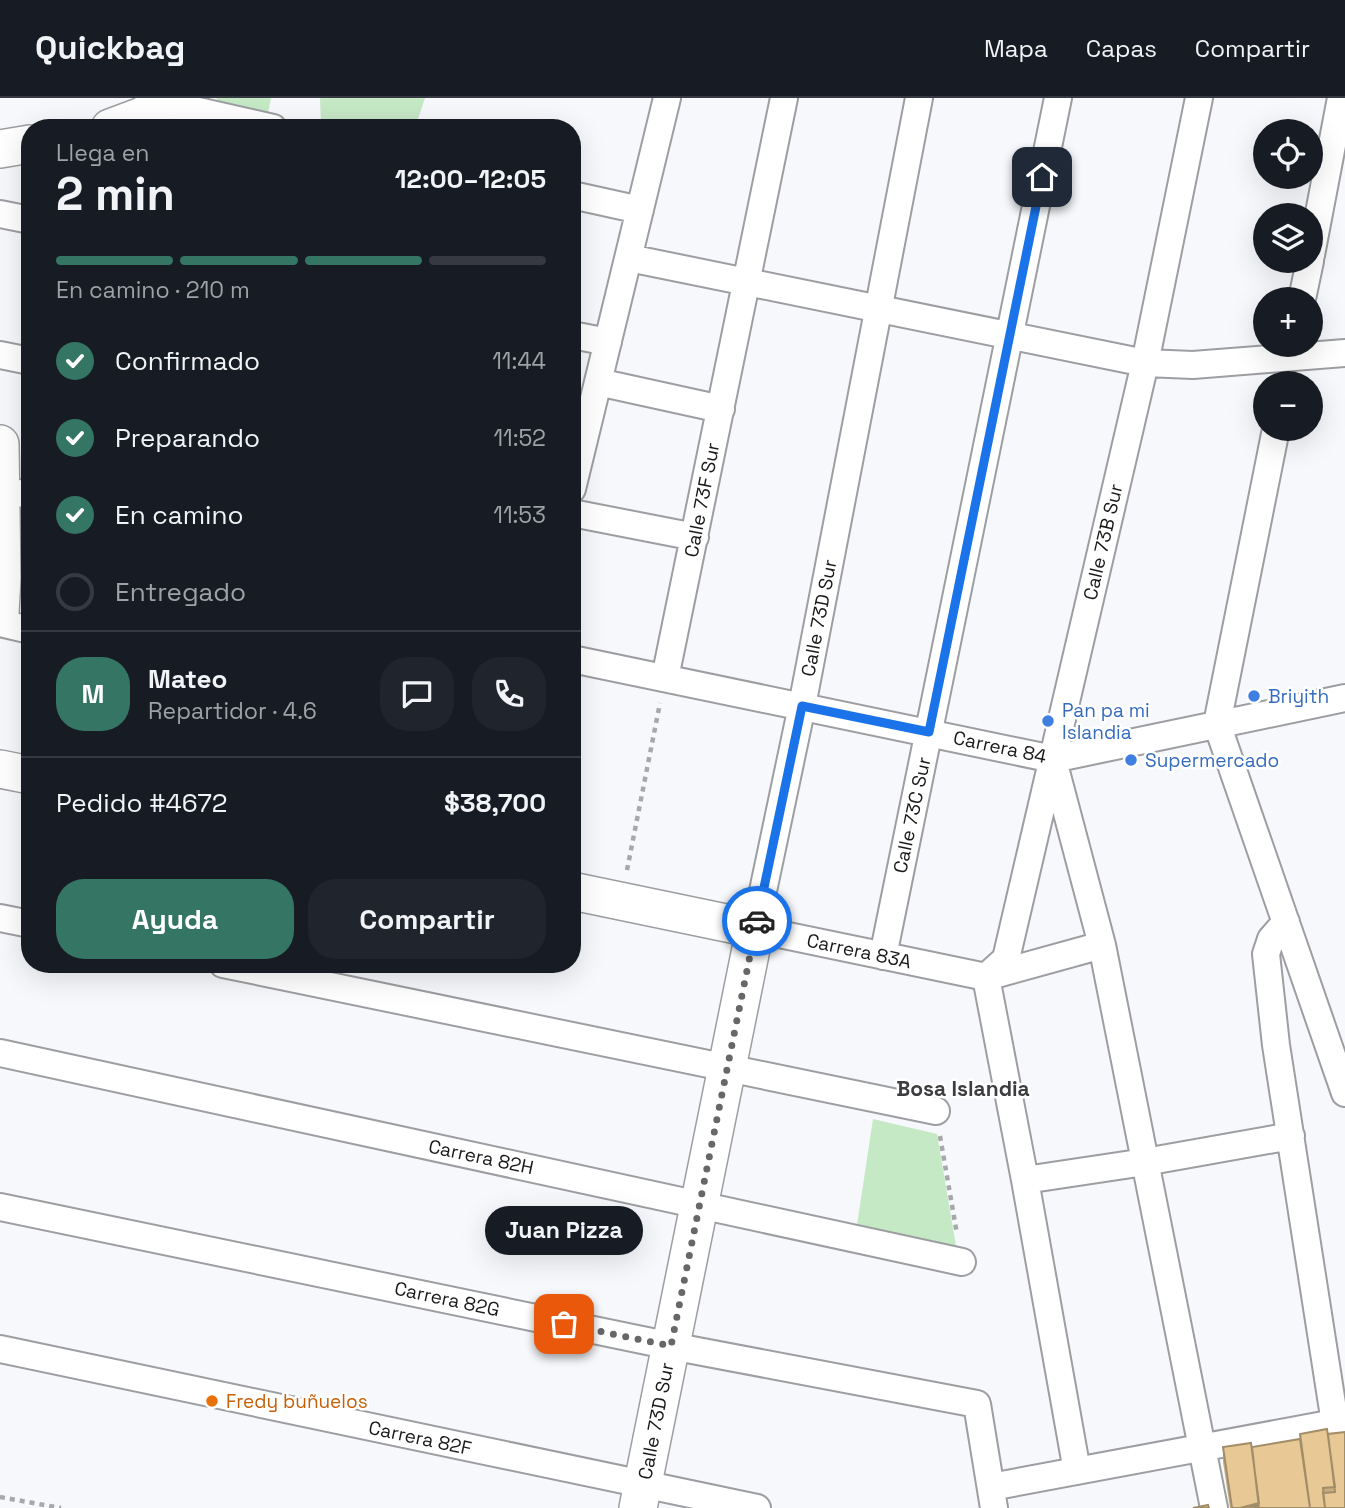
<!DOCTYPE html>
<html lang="es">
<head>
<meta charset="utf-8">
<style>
  :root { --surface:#171b24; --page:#20242c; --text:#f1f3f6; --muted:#9ea1a6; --line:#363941; --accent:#357564 }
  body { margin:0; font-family:"Space Grotesk",sans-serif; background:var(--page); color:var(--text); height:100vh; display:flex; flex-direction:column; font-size:26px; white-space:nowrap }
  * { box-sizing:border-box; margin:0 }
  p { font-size:23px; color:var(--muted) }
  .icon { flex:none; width:38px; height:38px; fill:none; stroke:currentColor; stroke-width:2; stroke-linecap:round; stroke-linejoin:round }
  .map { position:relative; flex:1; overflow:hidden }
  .drawer { position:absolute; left:21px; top:21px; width:560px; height:854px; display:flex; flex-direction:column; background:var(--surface); border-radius:28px; box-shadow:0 7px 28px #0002 }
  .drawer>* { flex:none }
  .controls { position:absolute; left:1253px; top:21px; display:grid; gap:14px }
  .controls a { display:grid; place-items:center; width:70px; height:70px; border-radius:50%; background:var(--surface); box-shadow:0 7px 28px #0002; font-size:35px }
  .pin { position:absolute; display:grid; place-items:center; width:60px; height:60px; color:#fff; margin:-30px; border-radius:14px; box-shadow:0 4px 10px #0006 }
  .courier { position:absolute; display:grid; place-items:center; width:70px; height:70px; margin:-35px; border:5px solid #1a73e8; border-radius:50%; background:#fff; color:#222; box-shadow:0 2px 9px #0007 }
  .bubble { position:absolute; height:49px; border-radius:24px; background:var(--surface); box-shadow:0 7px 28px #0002; font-size:23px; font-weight:700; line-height:49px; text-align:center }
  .summary em { font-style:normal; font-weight:700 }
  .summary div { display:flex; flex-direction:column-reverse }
  .summary { display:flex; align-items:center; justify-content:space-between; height:119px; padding:0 35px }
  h1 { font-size:46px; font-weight:700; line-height:52px }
  .bar { display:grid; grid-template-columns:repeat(4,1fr); gap:10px 7px; align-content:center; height:84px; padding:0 35px }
  .bar i { height:9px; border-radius:5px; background:var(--line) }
  .bar .on { background:var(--accent) }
  .bar p { grid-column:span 4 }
  .line { display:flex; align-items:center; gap:18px; padding:0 35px; border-top:2px solid var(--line) }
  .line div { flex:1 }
  .round { display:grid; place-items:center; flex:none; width:74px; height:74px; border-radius:28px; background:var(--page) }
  ol { padding:0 35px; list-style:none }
  li { display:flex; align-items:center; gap:21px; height:77px }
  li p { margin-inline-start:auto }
  li .icon { padding:7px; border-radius:50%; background:var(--accent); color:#fff; stroke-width:4 }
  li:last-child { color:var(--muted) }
  li i { width:38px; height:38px; border:4px solid var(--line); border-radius:50% }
  .action { display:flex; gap:14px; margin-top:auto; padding:14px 35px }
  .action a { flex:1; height:80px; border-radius:28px; background:var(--accent); color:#fff; font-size:28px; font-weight:700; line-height:80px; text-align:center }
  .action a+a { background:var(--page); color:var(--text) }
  header { display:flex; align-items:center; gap:42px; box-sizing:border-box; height:98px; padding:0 35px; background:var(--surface); border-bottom:2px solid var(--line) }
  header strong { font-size:33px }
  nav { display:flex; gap:38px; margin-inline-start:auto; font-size:24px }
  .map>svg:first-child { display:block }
  .green { fill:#c5e8c5 }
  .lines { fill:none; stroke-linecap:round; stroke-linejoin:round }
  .street-casing { stroke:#9d9ea1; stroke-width:30 }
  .secondary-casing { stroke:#9d9ea1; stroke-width:40 }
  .path { stroke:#a7a8aa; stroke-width:4.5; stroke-dasharray:5 5; stroke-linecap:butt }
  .street { stroke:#fff; stroke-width:26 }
  .secondary { stroke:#fff; stroke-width:37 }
  .wall { fill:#c8ad81 }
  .shaded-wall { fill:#a28d69 }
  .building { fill:#e8c996; stroke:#a28d69; stroke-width:2 }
  .done { stroke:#676769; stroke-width:7; stroke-dasharray:0 12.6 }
  .route { stroke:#1a73e8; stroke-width:9 }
  .shop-dot { fill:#3f7fe0; stroke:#fff; stroke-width:2.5 }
  .food-dot { fill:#e8710a; stroke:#fff; stroke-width:2.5 }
  .labels { text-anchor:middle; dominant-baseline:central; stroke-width:5; stroke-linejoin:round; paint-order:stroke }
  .street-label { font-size:19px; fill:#19191a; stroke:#fff }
  .shop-label { font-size:19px; fill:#366cbe; stroke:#fff; text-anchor:start }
  .food-label { font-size:19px; fill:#c56008; stroke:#fff; text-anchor:start }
  .neighbourhood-label { font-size:21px; font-weight:bold; fill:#3d3d40; stroke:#fff }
</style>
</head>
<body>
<header>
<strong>Quickbag</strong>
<nav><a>Mapa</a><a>Capas</a><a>Compartir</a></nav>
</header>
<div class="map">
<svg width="1345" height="1410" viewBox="0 0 1345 1410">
  <rect width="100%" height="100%" fill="#f7f8fb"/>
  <path class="green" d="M216 0H271L268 15 220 5Z
    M320 0H425L415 30H333L321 27Z
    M873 1021 937 1036 956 1148 857 1127Z"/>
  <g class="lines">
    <g class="street-casing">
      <path id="street" d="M919 0 802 608 755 831 986 879 1102 847
        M163 5 273 30
        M572 97 640 112
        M0 116 30 122
        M1311 157 1341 0
        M629 160 1145 265 1193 267 1345 255
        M1302 201 1310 163
        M572 237 608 244
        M0 257 30 263
        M598 284 721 311
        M1276 331 1217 626 1345 995
        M572 391 667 0
        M1 392 30 397
        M572 415 695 439
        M0 525 30 532
        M572 561 1053 661 1345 600
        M665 580 784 0
        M1054 666 1102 847 1214 1410
        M0 820 30 826
        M1286 824 1271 841 1266 856 1276 947 1335 1325
        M883 858 1058 0
        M223 866 936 1013
        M986 879 1006 861 1145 265 1199 0
        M986 879 1025 1082 1077 1373
        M0 955 962 1164
        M1025 1082 1145 1064 1291 1038
        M0 1109 671 1248 977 1306 994 1410
        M0 1251 757 1410
        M991 1389 1345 1323"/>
    </g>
    <g class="secondary-casing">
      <path id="secondary" d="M110 30 142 18 172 0
        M0 51 30 46
        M0 346 2 480 0 515
        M0 671 30 677
        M572 793 755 831 638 1410"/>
    </g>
    <path class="path" d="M57 28 80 25
      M627 772 660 605
      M940 1038 957 1136
      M0 1399 61 1410"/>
    <use href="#street" class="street"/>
    <use href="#secondary" class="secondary"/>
  </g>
  <path class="wall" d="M1300 1336H1328L1345 1410H1230L1223 1364V1349H1252L1300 1341Z"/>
  <path class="shaded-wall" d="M1259 1405V1410H1240Z"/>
  <path class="building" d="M1327 1331 1335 1389 1323 1390 1325 1410H1310L1300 1336Z
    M1345 1334V1410H1325L1323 1395 1335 1394 1328 1336Z
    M1300 1341 1310 1410H1259L1252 1349Z
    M1251 1345 1259 1405 1240 1410H1232L1223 1349Z
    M1208 1407 1209 1410H1193Z"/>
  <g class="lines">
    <path class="done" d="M564 1226 671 1248 757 823"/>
    <path class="route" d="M757 823 802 608 929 634 1042 79"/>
  </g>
  <g class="shop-dot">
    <circle cx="1254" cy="598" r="7"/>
    <circle cx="1048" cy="623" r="7"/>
    <circle cx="1131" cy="662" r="7"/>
  </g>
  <circle class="food-dot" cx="212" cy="1303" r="7"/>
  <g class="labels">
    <g class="street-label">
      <text transform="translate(702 402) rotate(-79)">Calle 73F Sur</text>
      <text transform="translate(1103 444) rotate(-77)">Calle 73B Sur</text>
      <text transform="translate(819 520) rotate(-79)">Calle 73D Sur</text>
      <text transform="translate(1000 649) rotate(12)">Carrera 84</text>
      <text transform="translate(912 717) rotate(-78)">Calle 73C Sur</text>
      <text transform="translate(859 853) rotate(12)">Carrera 83A</text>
      <text transform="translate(481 1059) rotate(12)">Carrera 82H</text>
      <text transform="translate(447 1201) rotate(12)">Carrera 82G</text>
      <text transform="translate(656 1323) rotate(-79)">Calle 73D Sur</text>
      <text transform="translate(420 1340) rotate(12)">Carrera 82F</text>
    </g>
    <g class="shop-label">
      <text x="1268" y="598">Briyith</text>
      <text x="1062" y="612">Pan pa mi<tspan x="1062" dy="22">Islandia</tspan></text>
      <text x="1145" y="662">Supermercado</text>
    </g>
    <g class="food-label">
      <text x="226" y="1303">Fredy buñuelos</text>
    </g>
    <g class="neighbourhood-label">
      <text x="963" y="990">Bosa Islandia</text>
    </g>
  </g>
</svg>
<div class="controls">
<a><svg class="icon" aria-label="locate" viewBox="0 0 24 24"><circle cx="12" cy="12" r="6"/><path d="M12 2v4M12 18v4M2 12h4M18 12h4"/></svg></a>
<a><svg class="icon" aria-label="layers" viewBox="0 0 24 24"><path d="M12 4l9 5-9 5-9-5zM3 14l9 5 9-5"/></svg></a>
<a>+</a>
<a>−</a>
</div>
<div class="pin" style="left:564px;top:1226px;background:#ea580c"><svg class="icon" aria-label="bag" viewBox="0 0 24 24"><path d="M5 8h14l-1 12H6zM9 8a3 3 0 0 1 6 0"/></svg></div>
<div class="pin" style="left:1042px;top:79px;background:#1f2937"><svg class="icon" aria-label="home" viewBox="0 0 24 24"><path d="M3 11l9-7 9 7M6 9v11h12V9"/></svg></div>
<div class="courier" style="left:757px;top:823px"><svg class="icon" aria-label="car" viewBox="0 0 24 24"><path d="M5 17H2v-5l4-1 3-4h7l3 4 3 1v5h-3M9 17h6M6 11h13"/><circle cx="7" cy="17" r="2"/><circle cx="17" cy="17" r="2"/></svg></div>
<div class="bubble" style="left:485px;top:1108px;width:158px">Juan Pizza</div>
<section class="drawer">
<div class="summary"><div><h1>2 min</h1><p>Llega en</p></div><em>12:00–12:05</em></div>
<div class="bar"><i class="on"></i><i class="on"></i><i class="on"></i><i></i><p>En camino · 210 m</p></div>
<ol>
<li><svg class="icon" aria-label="check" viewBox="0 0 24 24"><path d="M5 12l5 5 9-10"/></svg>Confirmado<p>11:44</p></li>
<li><svg class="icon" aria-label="check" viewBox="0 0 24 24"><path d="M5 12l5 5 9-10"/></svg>Preparando<p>11:52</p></li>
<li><svg class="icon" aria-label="check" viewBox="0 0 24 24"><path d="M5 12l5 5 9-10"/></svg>En camino<p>11:53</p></li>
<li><i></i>Entregado</li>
</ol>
<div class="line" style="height:126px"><b class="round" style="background:var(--accent);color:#fff">M</b><div><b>Mateo</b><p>Repartidor · 4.6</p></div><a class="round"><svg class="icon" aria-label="chat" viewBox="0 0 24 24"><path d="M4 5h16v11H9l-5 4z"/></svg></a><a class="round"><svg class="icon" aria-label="phone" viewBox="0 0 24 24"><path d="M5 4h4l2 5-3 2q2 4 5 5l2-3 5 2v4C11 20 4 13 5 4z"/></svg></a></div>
<div class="line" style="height:91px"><div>Pedido #4672</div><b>$38,700</b></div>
<div class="action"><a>Ayuda</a><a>Compartir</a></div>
</section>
</div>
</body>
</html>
